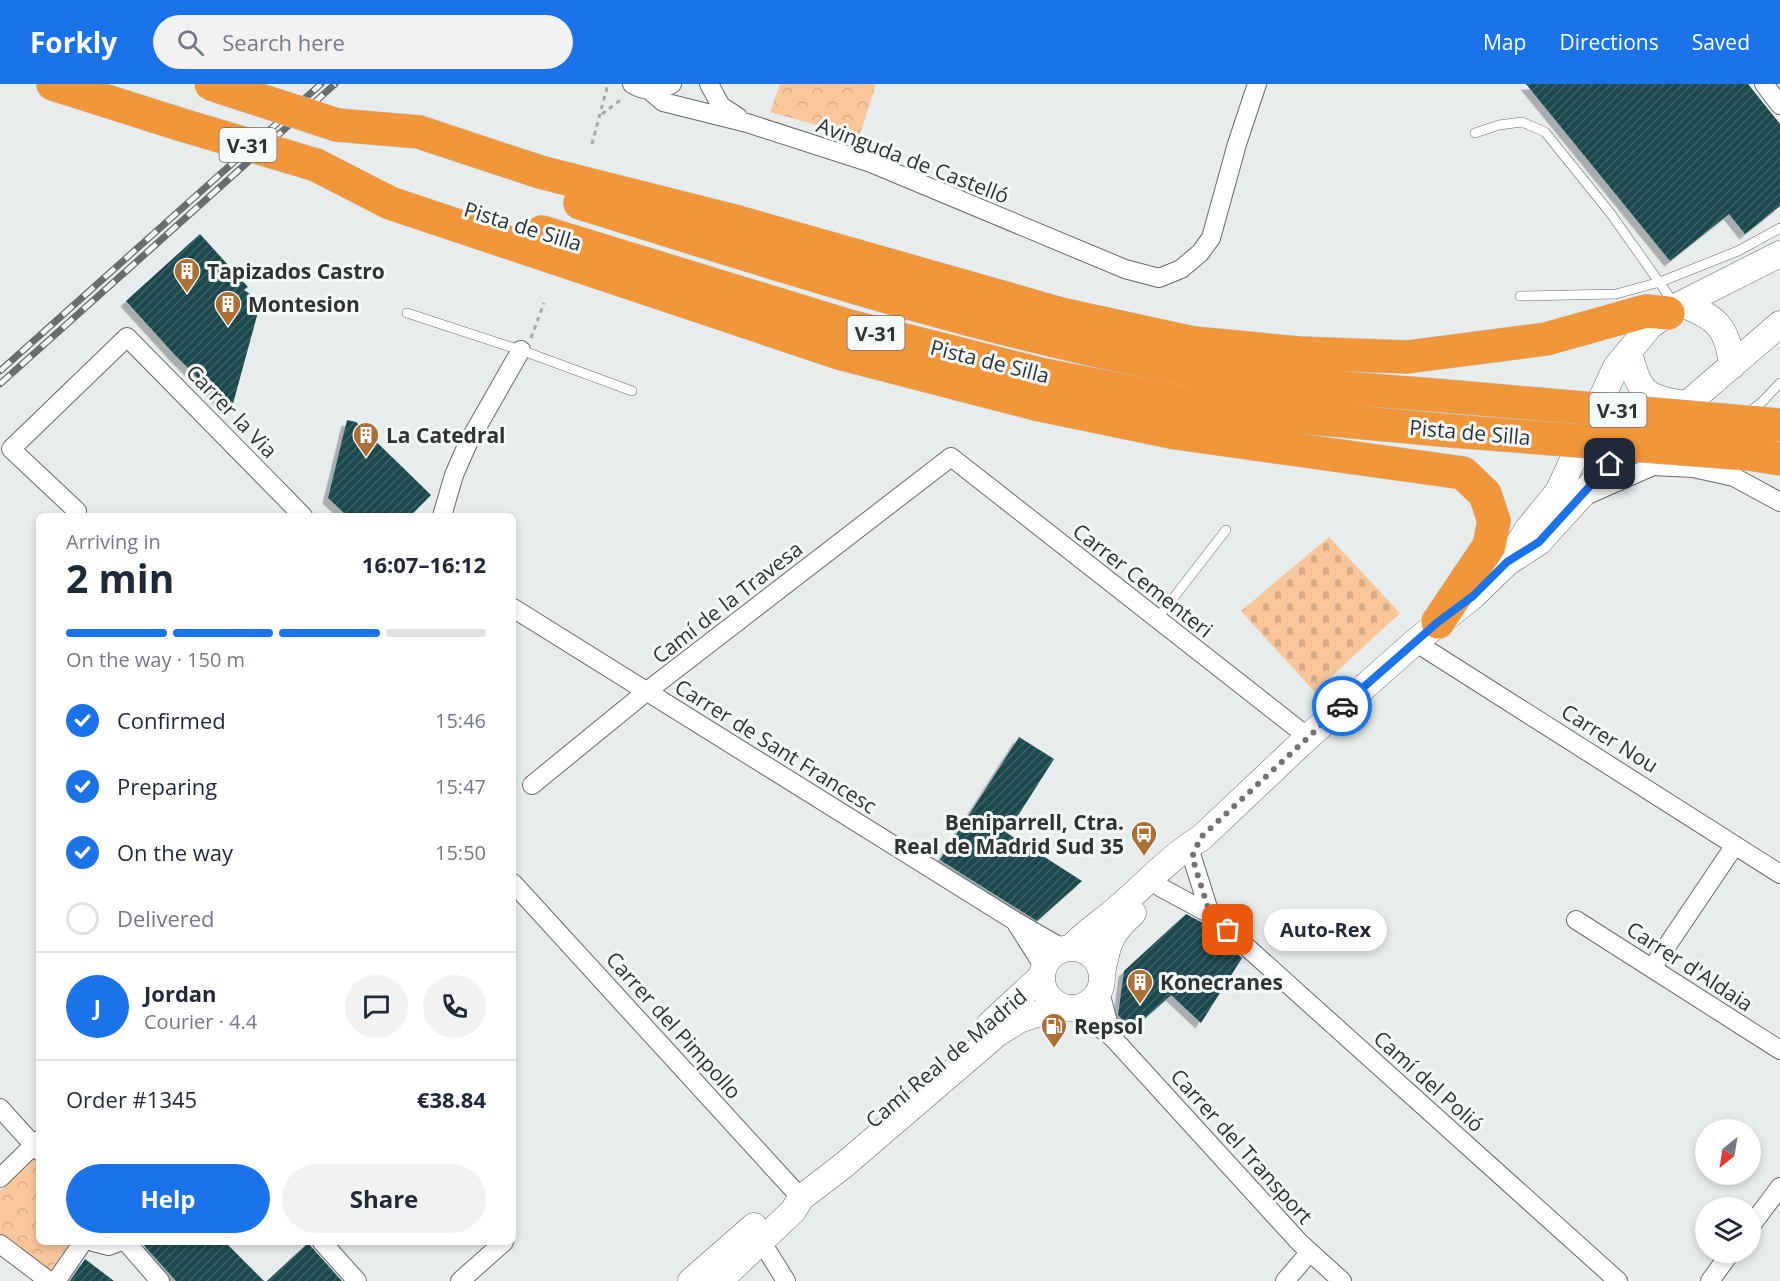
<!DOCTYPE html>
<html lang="en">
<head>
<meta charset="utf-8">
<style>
  :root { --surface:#fff; --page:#f2f2f3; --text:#1f2937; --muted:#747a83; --line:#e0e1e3; --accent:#1a73e8 }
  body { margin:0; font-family:"Open Sans",sans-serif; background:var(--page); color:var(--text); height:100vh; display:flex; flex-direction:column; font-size:22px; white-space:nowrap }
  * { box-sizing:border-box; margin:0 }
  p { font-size:20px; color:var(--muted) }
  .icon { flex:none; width:33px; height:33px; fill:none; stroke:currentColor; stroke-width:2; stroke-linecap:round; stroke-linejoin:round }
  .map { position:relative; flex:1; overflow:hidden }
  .sheet { position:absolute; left:36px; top:429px; width:480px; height:732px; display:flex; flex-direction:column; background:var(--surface); border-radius:9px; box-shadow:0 3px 9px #0003 }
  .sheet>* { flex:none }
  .needle { width:39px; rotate:210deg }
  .fabs { position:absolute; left:1695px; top:1035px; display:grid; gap:12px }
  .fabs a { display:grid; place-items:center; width:66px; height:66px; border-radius:50%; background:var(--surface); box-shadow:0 3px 9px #0003; font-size:30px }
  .pin { position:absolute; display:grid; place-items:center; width:51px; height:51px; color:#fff; margin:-26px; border-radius:12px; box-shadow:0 3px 9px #0006 }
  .courier { position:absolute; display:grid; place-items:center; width:60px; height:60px; margin:-30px; border:4px solid #1a73e8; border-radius:50%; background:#fff; color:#222; box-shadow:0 2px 8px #0007 }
  .bubble { position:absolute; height:42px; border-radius:21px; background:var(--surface); box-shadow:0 3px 9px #0003; font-size:20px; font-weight:700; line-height:42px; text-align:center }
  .overview em { font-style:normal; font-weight:700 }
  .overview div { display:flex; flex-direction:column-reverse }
  .overview { display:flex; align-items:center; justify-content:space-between; height:102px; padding:0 30px }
  h1 { font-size:39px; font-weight:700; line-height:45px }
  .bar { display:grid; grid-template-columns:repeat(4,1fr); gap:9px 6px; align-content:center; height:72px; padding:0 30px }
  .bar i { height:8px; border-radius:4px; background:var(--line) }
  .bar .current { background:var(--accent) }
  .bar p { grid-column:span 4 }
  .line { display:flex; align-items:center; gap:15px; padding:0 30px; border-top:2px solid var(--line) }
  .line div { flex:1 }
  .round { display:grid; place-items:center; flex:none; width:63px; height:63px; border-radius:32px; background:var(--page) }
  ol { padding:0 30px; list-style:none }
  li { display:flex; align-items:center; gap:18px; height:66px }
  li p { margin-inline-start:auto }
  li .icon { padding:6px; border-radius:50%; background:var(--accent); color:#fff; stroke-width:4 }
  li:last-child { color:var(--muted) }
  li i { width:33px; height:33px; border:3px solid var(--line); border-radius:50% }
  .primary-button { display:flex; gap:12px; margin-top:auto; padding:12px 30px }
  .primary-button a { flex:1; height:69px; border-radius:36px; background:var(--accent); color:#fff; font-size:24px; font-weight:700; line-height:69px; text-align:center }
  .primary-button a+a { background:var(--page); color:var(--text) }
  header { display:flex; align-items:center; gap:36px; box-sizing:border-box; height:84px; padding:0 30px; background:var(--accent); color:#fff }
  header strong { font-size:28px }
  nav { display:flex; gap:33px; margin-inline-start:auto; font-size:21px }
  .search { width:420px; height:54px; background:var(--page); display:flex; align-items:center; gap:15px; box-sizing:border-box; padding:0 21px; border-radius:33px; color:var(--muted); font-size:22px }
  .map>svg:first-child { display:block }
  .cemetery { fill:url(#cemetery-stones) }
  .park { fill:url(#park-crowns) }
  .building { fill:url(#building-hatch); filter:url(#shadow) }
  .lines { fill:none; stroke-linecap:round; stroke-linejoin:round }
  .lane-casing { stroke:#676b6b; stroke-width:10 }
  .street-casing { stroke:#676b6b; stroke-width:20 }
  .secondary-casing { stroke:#676b6b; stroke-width:27 }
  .highway-casing { stroke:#c5c6c6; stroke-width:34 }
  .path { stroke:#a5a9a9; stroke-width:3; stroke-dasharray:4.5 4.5; stroke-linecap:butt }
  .lane { stroke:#fff; stroke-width:9 }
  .street { stroke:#fff; stroke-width:18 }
  .secondary { stroke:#fff; stroke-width:26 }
  .highway { stroke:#f29739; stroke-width:33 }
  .rail-casing { stroke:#6a6d6d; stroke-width:7 }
  .rail { stroke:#f5f9fa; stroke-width:4.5; stroke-dasharray:14; stroke-linecap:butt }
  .highway-bridge-casing { stroke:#c5c6c6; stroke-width:34; stroke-linecap:butt }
  .highway-bridge { stroke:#f29739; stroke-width:33 }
  .done { stroke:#717474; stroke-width:6; stroke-dasharray:0 10.8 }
  .route { stroke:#1a73e8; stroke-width:8 }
  .labels { text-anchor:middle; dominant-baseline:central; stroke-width:6; stroke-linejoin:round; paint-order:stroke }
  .shield { fill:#f5f9fa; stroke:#6c6e6f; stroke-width:1.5 }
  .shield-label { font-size:20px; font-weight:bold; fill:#313333 }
  .street-label { font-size:21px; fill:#313333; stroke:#f5f9fa }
  .poi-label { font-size:21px; font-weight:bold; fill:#313333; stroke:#f5f9fa; text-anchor:start }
</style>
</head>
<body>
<header>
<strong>Forkly</strong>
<div class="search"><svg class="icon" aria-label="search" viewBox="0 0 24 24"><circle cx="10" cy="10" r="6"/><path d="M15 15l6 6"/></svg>Search here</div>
<nav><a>Map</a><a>Directions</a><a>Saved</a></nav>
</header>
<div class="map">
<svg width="1780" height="1197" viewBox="0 0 1780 1197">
  <defs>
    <pattern id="cemetery-stones" width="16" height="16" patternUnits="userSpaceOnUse" patternTransform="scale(1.5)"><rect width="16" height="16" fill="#f9c69a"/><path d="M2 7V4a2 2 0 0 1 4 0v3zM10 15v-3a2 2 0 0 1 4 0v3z" fill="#d6ab85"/></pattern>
    <pattern id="park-crowns" width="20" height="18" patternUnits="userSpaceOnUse" patternTransform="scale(1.5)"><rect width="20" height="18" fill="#f9c69a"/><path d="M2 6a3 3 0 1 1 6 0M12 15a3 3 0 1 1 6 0" fill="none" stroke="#d6ab85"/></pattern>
    <pattern id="building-hatch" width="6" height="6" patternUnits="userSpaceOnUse" patternTransform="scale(1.5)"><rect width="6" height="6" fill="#1b4a4e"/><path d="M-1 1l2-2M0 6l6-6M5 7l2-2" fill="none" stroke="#3c6265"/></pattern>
    <filter id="shadow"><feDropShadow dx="-5.5" dy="5.5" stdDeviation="0" flood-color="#0004"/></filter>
  </defs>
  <rect width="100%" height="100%" fill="#e7ecec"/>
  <path class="cemetery" d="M1329 453 1400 529 1315 608 1241 527Z"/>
  <path class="park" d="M780 0H876L859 53 770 28Z
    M35 1073 39 1078V1158H70L50 1188 0 1150V1107Z"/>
  <path class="building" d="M1526 0H1748L1780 40V122L1745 150 1729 130 1670 177Z
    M200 150 248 203 244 206 261 217 231 327 174 270 126 217Z
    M347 336 356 338 431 411 410 432H347L328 414Z
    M1019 653 1054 675 1007 749 1082 797 1037 837 940 776Z
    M1186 830 1203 839 1242 874 1201 939 1171 911 1132 946 1118 931 1124 887Z
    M141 1158H225L264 1197H176Z
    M308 1159 342 1197H267Z
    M85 1175 114 1197H70Z"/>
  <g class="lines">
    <g class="lane-casing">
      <path id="lane" d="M1475 49 1499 41 1522 38 1545 48 1611 130 1676 222
        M1520 212 1616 210 1660 198 1738 167 1780 144
        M407 229 526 268 632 307
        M1749 328 1762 318 1780 299
        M1157 535 1226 446"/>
    </g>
    <g class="street-casing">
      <path id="street" d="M632 0C645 8 659 7 672 0
        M709 0 721 22 738 33
        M1764 0 1780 21
        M649 6 663 18 747 39 871 79 1125 185 1159 194 1181 185 1200 169 1211 154 1237 60 1257 0
        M1585 412 1653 382 1693 384 1734 393 1780 418
        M77 427 11 365 127 253 303 432
        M442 432 454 391 468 359 521 266
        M513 524 1015 837 1064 865
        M1415 558 1780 790
        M532 701 646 608 951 373 1308 653
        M513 799 801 1114
        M1160 803 1210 830 1192 773
        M1210 830 1618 1197
        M1576 836 1780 966
        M1016 839 1044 883
        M1652 884 1735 761
        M1100 908 1112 953
        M1074 924 1112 953 1300 1159 1342 1197
        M0 1024 39 1067
        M0 1094 39 1056
        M1750 1143 1780 1103
        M761 1146V1157L786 1197
        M93 1158 109 1162 119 1158
        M126 1158 160 1197
        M322 1158 357 1197
        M0 1160 49 1197
        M56 1197 83 1158
        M460 1197 504 1158
        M1285 1197 1310 1168
        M1710 1197 1731 1168"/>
    </g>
    <g class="secondary-casing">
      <path id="secondary" d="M1681 220C1717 233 1728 244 1732 282
        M1629 267C1638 308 1645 315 1687 320
        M1514 467 1527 446 1558 408 1616 283 1650 242 1681 220 1780 170
        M1071 864C1085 848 1104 837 1120 822 1147 799 1171 772 1201 754L1308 653 1415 558 1473 512 1507 479 1539 458 1610 380 1687 320 1780 240
        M1042 894a30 30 0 1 1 60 0a30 30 0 1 1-60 0Z
        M1102 889C1108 858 1110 850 1133 829
        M989 941 1042 892
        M691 1197 754 1142
        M719 1197 793 1127 801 1114 844 1081 998 949 1019 936 1061 922"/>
    </g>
    <g class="highway-casing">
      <path id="highway" d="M53 0 179 40
        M337 41 419 48 540 88 738 138 1061 230 1194 259 1299 269 1407 273 1546 255 1646 227 1668 229
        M316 81 390 119 839 269 1036 320 1176 349 1463 389 1485 410 1494 437 1489 462 1438 538
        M580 119C780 181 980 247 1186 285 1274 301 1368 305 1457 313
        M542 148 849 242 1044 291 1182 318 1289 332 1452 347"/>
    </g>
    <path class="path" d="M602 30 623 14
      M592 60 608 0
      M531 254 544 219"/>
    <use href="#lane" class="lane"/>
    <use href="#street" class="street"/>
    <use href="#secondary" class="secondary"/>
    <use href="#highway" class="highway"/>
    <g class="rail-casing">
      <path id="rail" d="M0 287 321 0
        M0 300 335 0"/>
    </g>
    <use href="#rail" class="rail"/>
    <g class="highway-bridge-casing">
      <path id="highway-bridge" d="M211 0 337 41
        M179 40 316 81
        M1457 313 1780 341
        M1452 347 1749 370 1780 375"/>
    </g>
    <use href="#highway-bridge" class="highway-bridge"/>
  </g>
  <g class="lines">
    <path class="done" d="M1228 846 1210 830 1192 773 1201 753 1342 622"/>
    <path class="route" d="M1342 622 1438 538 1473 512 1507 478 1539 458 1610 380"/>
  </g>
  <defs>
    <g id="building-pin" transform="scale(1.35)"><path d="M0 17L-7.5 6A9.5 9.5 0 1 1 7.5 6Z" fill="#ad7034" stroke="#f5f9fa"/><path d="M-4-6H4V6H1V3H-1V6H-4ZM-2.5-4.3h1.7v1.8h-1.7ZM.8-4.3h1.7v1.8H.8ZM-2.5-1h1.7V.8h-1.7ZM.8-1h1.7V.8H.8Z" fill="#fff"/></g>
    <g id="bus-pin" transform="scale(1.35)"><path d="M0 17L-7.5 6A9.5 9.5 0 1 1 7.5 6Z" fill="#ad7034" stroke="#f5f9fa"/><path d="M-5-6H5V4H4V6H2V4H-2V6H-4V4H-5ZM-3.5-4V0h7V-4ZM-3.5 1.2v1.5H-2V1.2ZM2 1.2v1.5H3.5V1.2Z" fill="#fff"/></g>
    <g id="fuel-pin" transform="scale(1.35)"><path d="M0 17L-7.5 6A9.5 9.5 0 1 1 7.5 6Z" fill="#ad7034" stroke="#f5f9fa"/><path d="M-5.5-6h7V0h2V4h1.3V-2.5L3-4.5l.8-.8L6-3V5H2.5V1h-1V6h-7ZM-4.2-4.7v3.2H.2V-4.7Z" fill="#fff"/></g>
  </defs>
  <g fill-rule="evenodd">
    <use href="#building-pin" x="187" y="187"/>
    <use href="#building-pin" x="228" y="220"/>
    <use href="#building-pin" x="366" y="351"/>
    <use href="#bus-pin" x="1144" y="750"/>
    <use href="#building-pin" x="1140" y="898"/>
    <use href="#fuel-pin" x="1054" y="942"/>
  </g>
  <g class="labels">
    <g class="shield">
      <rect x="219.5" y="44" width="57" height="34" rx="4.5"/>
      <rect x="847.5" y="232" width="57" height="34" rx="4.5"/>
      <rect x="1589.5" y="309" width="57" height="34" rx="4.5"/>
    </g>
    <g class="shield-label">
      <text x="248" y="61">V-31</text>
      <text x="876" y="249">V-31</text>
      <text x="1618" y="326">V-31</text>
    </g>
    <g class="street-label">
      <text transform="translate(913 76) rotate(21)">Avinguda de Castelló</text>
      <text transform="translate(523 142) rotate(17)">Pista de Silla</text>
      <text transform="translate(990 277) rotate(14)">Pista de Silla</text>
      <text transform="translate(232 327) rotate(46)">Carrer la Via</text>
      <text transform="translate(1470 348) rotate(5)">Pista de Silla</text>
      <text transform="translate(1143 496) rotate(38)">Carrer Cementeri</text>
      <text transform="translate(727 518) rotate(-38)">Camí de la Travesa</text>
      <text transform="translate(1610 654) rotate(32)">Carrer Nou</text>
      <text transform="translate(776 662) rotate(32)">Carrer de Sant Francesc</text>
      <text transform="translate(1690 882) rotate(33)">Carrer d'Aldaia</text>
      <text transform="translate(674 941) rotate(48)">Carrer del Pimpollo</text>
      <text transform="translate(946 974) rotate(-40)">Camí Real de Madrid</text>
      <text transform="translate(1429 997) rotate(42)">Camí del Polió</text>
      <text transform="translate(1242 1062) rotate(48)">Carrer del Transport</text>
    </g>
    <g class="poi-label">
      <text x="207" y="187">Tapizados Castro</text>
      <text x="248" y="220">Montesion</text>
      <text x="386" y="351">La Catedral</text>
      <text x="1124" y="738" text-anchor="end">Beniparrell, Ctra.<tspan x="1124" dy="24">Real de Madrid Sud 35</tspan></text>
      <text x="1160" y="898">Konecranes</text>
      <text x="1074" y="942">Repsol</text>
    </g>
  </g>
</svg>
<div class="fabs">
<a><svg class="needle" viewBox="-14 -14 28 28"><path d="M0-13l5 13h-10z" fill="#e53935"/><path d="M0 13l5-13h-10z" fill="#747a83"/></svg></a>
<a><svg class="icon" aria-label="layers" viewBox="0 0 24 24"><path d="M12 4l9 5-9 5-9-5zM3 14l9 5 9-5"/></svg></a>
</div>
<div class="pin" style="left:1228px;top:846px;background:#ea580c"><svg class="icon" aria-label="bag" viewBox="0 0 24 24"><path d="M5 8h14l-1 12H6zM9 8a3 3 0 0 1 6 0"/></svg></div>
<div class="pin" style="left:1610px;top:380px;background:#1f2937"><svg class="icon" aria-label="home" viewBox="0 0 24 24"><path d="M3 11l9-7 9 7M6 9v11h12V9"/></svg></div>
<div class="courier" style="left:1342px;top:622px"><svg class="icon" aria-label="car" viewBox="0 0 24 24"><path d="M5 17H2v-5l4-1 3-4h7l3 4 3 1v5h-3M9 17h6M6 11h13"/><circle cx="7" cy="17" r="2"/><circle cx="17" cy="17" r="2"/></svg></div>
<div class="bubble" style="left:1264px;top:825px;width:123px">Auto-Rex</div>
<section class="sheet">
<div class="overview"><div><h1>2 min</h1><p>Arriving in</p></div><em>16:07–16:12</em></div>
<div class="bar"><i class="current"></i><i class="current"></i><i class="current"></i><i></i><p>On the way · 150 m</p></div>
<ol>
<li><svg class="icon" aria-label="check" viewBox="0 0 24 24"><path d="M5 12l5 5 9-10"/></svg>Confirmed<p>15:46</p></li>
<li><svg class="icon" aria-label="check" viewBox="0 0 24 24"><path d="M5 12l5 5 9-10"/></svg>Preparing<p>15:47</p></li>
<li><svg class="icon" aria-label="check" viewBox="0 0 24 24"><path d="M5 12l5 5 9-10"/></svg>On the way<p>15:50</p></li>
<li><i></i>Delivered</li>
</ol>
<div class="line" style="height:108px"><b class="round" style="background:var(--accent);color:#fff">J</b><div><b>Jordan</b><p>Courier · 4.4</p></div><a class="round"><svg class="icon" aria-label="chat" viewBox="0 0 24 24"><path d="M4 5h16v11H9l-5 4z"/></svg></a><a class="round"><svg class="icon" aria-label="phone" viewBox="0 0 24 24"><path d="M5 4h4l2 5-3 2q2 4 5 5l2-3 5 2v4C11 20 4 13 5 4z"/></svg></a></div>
<div class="line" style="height:78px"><div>Order #1345</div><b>€38.84</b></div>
<div class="primary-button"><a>Help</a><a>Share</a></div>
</section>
</div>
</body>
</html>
